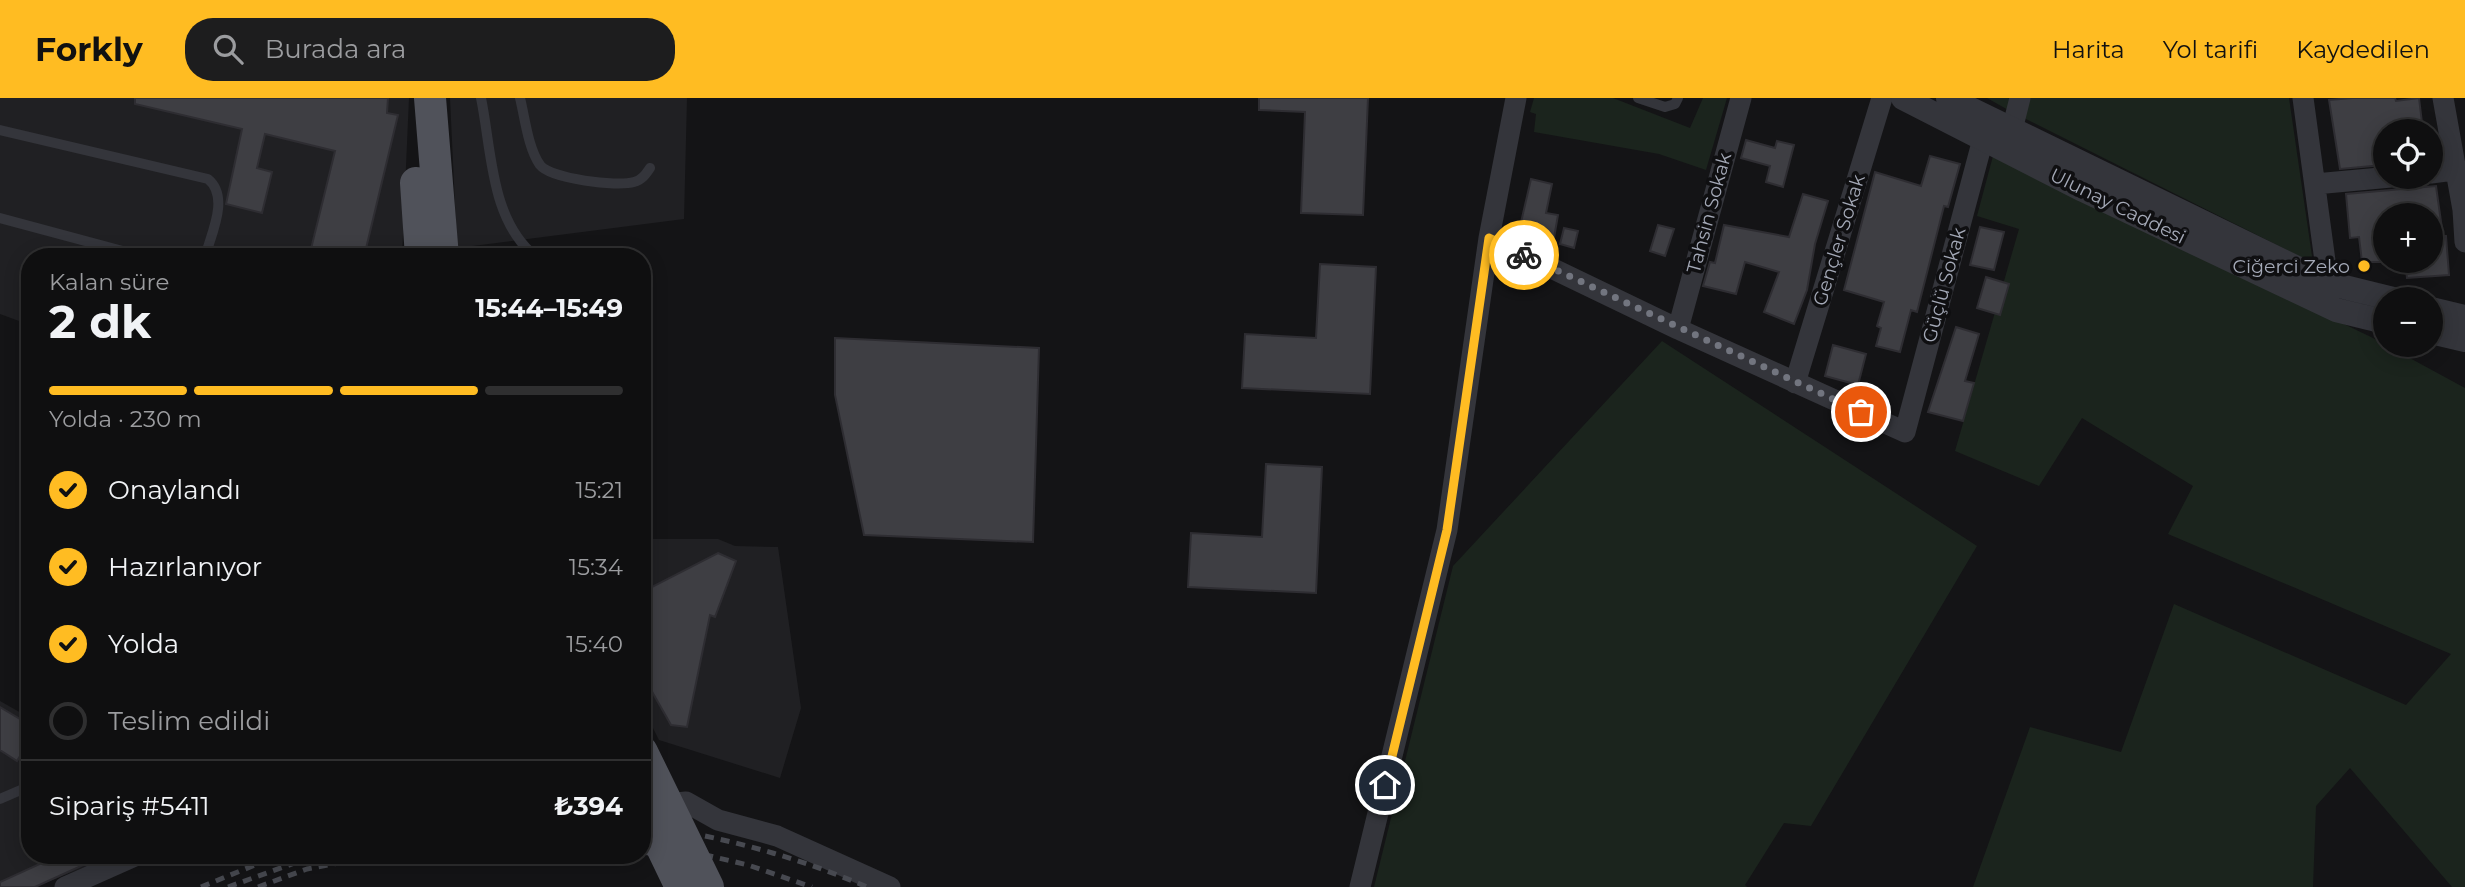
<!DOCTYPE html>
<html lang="tr">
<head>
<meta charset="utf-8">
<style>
  :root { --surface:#0f0f10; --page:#1d1d1e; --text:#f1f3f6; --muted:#9b9c9f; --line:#2f2f30; --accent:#ffbc22 }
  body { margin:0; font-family:Montserrat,sans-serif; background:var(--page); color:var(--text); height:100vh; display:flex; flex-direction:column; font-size:26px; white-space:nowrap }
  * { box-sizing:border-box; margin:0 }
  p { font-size:23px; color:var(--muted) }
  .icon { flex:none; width:38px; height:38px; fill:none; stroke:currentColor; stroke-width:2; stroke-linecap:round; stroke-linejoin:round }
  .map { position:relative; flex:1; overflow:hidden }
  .drawer { position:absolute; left:21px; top:150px; width:630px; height:616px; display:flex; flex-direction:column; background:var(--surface); border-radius:28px; box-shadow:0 4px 18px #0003,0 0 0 2px var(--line) }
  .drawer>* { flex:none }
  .tools { position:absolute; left:2373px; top:21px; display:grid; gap:14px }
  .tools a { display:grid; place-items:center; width:70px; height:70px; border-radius:50%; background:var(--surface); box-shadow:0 4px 18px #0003,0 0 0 2px var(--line); font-size:35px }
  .pin { position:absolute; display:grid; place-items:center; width:60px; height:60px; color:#fff; margin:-30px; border:4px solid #fff; border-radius:50%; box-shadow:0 2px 7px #0007 }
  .courier { position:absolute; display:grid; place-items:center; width:70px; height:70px; margin:-35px; border:5px solid #ffbc22; border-radius:50%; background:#fff; color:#222; box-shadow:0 2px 9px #0007 }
  .overview em { font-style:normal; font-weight:700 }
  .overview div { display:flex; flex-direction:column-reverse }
  .overview { display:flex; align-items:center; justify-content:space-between; height:119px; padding:0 28px }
  h1 { font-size:46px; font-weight:700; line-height:52px }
  .bar { display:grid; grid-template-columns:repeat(4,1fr); gap:10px 7px; align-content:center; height:84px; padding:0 28px }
  .bar i { height:9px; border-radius:5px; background:var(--line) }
  .bar .current { background:var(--accent) }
  .bar p { grid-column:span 4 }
  .line { display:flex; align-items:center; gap:18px; padding:0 28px; border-top:2px solid var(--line) }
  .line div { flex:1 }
  ol { padding:0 28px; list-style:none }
  li { display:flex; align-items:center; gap:21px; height:77px }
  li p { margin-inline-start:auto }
  li .icon { padding:7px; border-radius:50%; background:var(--accent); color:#111; stroke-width:4 }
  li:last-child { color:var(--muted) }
  li i { width:38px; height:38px; border:4px solid var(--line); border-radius:50% }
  header { display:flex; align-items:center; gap:42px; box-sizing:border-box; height:98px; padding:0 35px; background:var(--accent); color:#111 }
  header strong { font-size:33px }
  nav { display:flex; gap:38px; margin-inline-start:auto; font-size:24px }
  .search { width:490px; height:63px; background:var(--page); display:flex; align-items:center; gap:18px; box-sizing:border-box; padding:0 24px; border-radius:28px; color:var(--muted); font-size:26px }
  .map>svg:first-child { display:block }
  .built { fill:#202023 }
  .green { fill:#1b241d }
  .building { fill:#3e3e43; stroke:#2e2d32; stroke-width:2 }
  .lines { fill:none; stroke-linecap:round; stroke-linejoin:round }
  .service { stroke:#34353b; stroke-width:10 }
  .minor { stroke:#34353b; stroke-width:21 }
  .tertiary { stroke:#34353b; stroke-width:24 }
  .primary { stroke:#50525a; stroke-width:32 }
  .rail { stroke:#474950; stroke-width:5; stroke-dasharray:9 7; stroke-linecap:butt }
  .primary-bridge { stroke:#50525a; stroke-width:32 }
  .done { stroke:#72757f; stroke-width:7; stroke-dasharray:0 12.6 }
  .route { stroke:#ffbc22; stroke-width:9 }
  .poi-dot { fill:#ffbc22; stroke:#0f0f11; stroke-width:2.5 }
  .labels { text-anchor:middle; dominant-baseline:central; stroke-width:7; stroke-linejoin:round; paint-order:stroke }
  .street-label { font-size:19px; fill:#a4a9b7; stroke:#0f0f11 }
  .poi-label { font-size:19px; fill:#a4a9b7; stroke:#0f0f11; text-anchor:end }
</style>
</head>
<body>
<header>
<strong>Forkly</strong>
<div class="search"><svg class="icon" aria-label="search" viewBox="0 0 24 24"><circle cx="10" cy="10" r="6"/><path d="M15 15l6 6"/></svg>Burada ara</div>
<nav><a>Harita</a><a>Yol tarifi</a><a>Kaydedilen</a></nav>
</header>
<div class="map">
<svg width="2465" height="789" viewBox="0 0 2465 789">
  <rect width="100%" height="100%" fill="#141416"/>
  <path class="built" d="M0 0H409L402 159H30V227L0 216Z
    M450 0H687L684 121 457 150Z
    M642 441H718L735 448 778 449 801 610 780 680 659 642 642 608Z
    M0 603 30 620V758H112L35 789H0Z"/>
  <path class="green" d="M1534 0H1613L1690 30 1703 0H1727L1706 72 1659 56 1534 34 1536 16 1530 14Z
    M1987 0H2289L2313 165 2010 13Z
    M1993 58 2371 239 2465 290V789H2452L2350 670 2316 708 2313 789H1973L2030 629 2121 654 2174 506 2406 607 2451 556 2168 436 2193 388 2082 320 2039 388 1955 353 2019 131 1977 118Z
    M1662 243 1977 448 1811 728 1784 725 1745 787 1747 789H1374L1453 468Z"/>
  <path class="building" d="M135 0H388L387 15 398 17 364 159H309L335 53 265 36 257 70 272 74 262 115 226 106 242 31 135 6Z
    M1259 0H1368L1363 117 1301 115 1305 14 1259 12Z
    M2352 0H2395L2396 3 2419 0 2423 33H2381L2383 67 2340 71 2329 2Z
    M1746 42 1775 50 1777 43 1794 47 1783 89 1766 84 1770 68 1741 60Z
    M1930 58 1960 66 1948 109 1944 108 1917 214 1911 212 1900 254 1876 248 1881 230 1877 228 1884 204 1844 192 1875 74 1921 88Z
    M1531 81 1552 86 1546 115 1558 117 1554 140 1519 133Z
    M2436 88 2443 138H2446L2449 177 2407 180 2405 163H2431V117H2385V164H2362L2359 139 2350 140 2346 96Z
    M1803 96 1828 103 1815 146 1807 192 1794 226 1764 214 1779 174 1745 164 1736 196 1703 188 1710 164 1715 165 1724 127 1789 139Z
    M1658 127 1674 131 1665 158 1650 153Z
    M1980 129 2004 134 1994 172 1970 167Z
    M1564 130 1578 133 1574 150 1560 146Z
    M1320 166 1376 169 1370 296 1242 290 1245 236 1316 240Z
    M1986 179 2009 186 2000 217 1977 210Z
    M1956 229 1979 236 1965 283 1974 285 1963 323 1928 314Z
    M835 240 1039 250 1033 444 864 437 835 297Z
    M1833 247 1866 256 1858 287 1825 278Z
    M1266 366 1322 369 1316 495 1188 489 1191 435 1262 439Z
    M718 455 736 463 715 519 710 517 687 629 671 627 642 576V494Z
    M0 609 30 627V642L17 663 0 652Z
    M57 758H103L35 789H0V784Z"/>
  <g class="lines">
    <path class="service" d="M481 0C492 53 490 122 536 159
      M520 0C525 20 528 50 540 67 551 81 617 89 634 84 642 82 646 76 650 70
      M1638 0 1665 9 1675 6 1678 0
      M0 32 208 81C230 99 211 136 205 159
      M0 120 145 159
      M0 701 30 688"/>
    <path class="minor" d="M2303 0 2328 185
      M2443 0 2463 112 2465 144
      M2012 32 2020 0
      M2431 75 2454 72
      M2315 86 2391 79
      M1489 140 1678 231 1905 334 1983 41
      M1678 231 1741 0
      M1795 285 1882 0
      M658 707 686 704 718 722 777 738 890 789
      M65 789 135 758
      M1360 789 1447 432 1489 140 1516 0"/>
    <path class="tertiary" d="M1903 0 2083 92 2336 212 2385 224
      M1948 0 2328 185 2393 201
      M2431 211 2465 219
      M2431 234 2465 242"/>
    <path class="primary" d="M430 0 443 159
      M416 85 421 159"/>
    <path class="rail" d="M642 727C720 738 795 758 867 789
      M642 742 748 767 812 789
      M642 754 680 759
      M201 789 277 758
      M228 789 314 758
      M258 789 307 771 376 758"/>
    <path class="primary-bridge" d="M642 654 708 789
      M642 708 681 789"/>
  </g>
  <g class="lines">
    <path class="done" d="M1524 157 1861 314"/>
    <path class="route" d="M1385 687 1447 432 1489 140 1524 157"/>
  </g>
  <circle class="poi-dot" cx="2364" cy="168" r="7"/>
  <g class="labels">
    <g class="street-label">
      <text transform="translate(2118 108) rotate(26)">Ulunay Caddesi</text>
      <text transform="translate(1709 115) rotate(-75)">Tahsin Sokak</text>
      <text transform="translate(1839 142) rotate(-73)">Gençler Sokak</text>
      <text transform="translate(1944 187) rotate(-75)">Güçlü Sokak</text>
    </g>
    <g class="poi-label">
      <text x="2350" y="168">Ciğerci Zeko</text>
    </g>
  </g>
</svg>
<div class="tools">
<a><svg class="icon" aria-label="locate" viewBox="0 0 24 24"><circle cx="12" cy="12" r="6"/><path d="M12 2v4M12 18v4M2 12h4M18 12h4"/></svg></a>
<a>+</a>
<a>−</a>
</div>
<div class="pin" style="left:1861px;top:314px;background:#ea580c"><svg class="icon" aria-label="bag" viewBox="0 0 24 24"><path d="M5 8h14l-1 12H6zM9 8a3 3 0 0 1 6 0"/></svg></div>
<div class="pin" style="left:1385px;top:687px;background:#1f2937"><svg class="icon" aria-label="home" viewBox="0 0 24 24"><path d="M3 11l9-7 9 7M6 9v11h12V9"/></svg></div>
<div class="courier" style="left:1524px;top:157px"><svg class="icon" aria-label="bike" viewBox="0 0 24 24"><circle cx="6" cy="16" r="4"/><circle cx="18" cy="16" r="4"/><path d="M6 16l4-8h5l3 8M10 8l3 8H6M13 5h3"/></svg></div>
<section class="drawer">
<div class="overview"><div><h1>2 dk</h1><p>Kalan süre</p></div><em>15:44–15:49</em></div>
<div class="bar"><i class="current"></i><i class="current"></i><i class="current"></i><i></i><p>Yolda · 230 m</p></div>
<ol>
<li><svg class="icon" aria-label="check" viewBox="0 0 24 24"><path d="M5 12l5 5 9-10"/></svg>Onaylandı<p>15:21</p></li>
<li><svg class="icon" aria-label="check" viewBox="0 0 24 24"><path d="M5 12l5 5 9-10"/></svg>Hazırlanıyor<p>15:34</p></li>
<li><svg class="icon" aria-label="check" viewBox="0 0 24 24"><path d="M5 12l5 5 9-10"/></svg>Yolda<p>15:40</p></li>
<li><i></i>Teslim edildi</li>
</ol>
<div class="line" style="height:91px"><div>Sipariş #5411</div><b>₺394</b></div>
</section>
</div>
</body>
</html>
